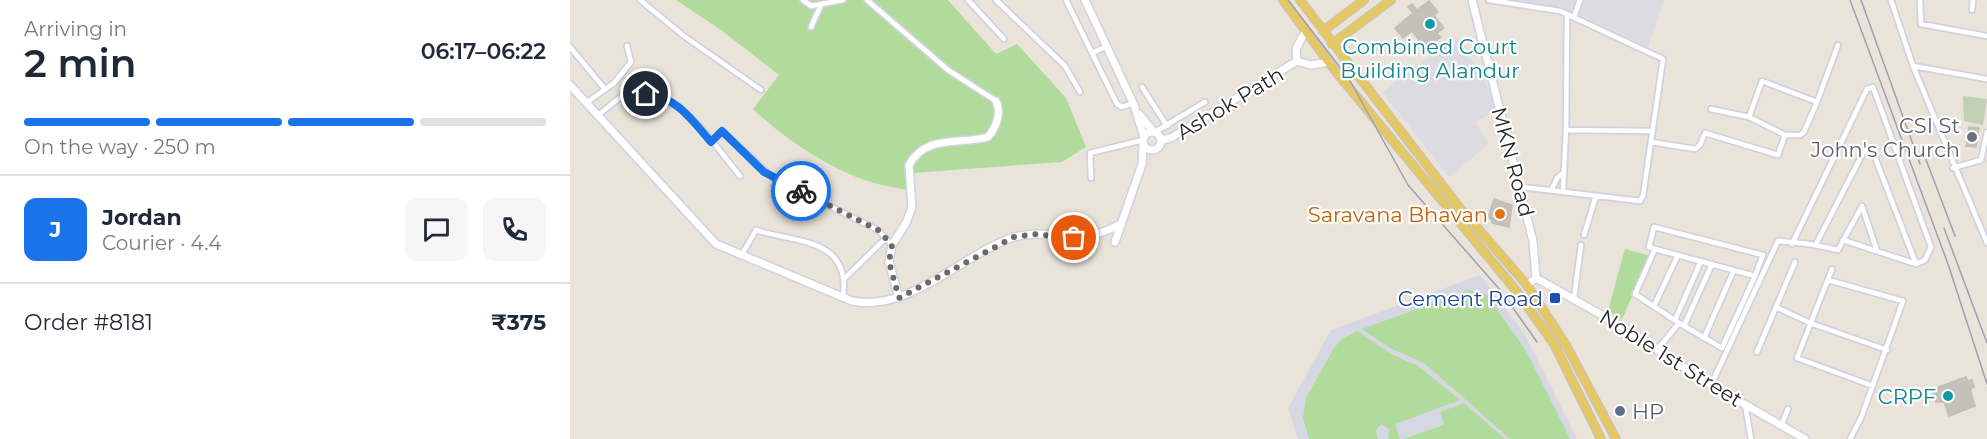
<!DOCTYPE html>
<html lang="en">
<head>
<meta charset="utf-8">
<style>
  :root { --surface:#fff; --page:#f6f6f7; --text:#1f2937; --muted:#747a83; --line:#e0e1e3; --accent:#1a73e8 }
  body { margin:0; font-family:Montserrat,sans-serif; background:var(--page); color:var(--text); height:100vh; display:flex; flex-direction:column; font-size:22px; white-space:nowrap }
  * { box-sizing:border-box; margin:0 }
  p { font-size:20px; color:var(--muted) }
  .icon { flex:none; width:33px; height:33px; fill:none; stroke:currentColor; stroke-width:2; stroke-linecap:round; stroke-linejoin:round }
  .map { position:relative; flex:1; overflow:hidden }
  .sheet { display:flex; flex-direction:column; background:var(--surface); width:570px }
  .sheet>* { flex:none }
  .pin { position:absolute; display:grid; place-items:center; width:51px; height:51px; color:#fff; margin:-26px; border:3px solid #fff; border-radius:50%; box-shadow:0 2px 6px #0007 }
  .courier { position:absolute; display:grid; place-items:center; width:60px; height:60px; margin:-30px; border:4px solid #1a73e8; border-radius:50%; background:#fff; color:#222; box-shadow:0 2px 8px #0007 }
  .head em { font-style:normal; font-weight:600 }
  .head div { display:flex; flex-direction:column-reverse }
  .head { display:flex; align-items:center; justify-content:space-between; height:102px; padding:0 24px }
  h1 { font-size:39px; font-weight:600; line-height:45px }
  .bar { display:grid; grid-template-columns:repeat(4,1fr); gap:9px 6px; align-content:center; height:72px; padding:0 24px }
  .bar i { height:8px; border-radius:4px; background:var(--line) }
  .bar .current { background:var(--accent) }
  .bar p { grid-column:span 4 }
  .line { display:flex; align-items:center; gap:15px; padding:0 24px; border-top:2px solid var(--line) }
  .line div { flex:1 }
  .round { display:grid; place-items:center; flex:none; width:63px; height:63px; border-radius:12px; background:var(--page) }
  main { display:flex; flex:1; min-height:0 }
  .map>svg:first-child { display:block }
  .industrial { fill:#dddbe2 }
  .airport { fill:#d6d7e2 }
  .green { fill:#b0db9b }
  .cemetery { fill:#c1d1b3 }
  .building { fill:#c4c0ba; stroke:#c4bfb4; stroke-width:1.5 }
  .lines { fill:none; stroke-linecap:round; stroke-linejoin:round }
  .street-casing { stroke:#d0d3df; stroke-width:8 }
  .secondary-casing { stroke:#d0d3df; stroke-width:10 }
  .primary-casing { stroke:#c3c3c3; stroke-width:10 }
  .street { stroke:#fff; stroke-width:4.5 }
  .secondary { stroke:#fff; stroke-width:7 }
  .primary { stroke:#e3c865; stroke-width:8 }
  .rail { stroke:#9ea0b0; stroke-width:1.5 }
  .done { stroke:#6c6966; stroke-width:6; stroke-dasharray:0 10.8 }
  .route { stroke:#1a73e8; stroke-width:8 }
  .culture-dot { fill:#0f9aa8; stroke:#fff; stroke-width:2 }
  .worship-dot { fill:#6b7280; stroke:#fff; stroke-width:2 }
  .food-dot { fill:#e8710a; stroke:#fff; stroke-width:2 }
  .transit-dot { fill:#1a4fb4; stroke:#fff; stroke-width:2 }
  .service-dot { fill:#5c6f8a; stroke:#fff; stroke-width:2 }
  .labels { text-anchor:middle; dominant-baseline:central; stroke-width:4.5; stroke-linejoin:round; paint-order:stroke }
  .culture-label { font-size:21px; fill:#0d838f; stroke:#fff }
  .street-label { font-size:21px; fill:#282828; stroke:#fff }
  .worship-label { font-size:21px; fill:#5b616d; stroke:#fff; text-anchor:end }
  .food-label { font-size:21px; fill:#c56008; stroke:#fff; text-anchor:end }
  .transit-label { font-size:21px; fill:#164399; stroke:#fff; text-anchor:end }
  .service-label { font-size:21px; fill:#4e5e75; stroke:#fff; text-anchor:start }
</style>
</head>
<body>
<main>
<section class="sheet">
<div class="head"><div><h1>2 min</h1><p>Arriving in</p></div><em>06:17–06:22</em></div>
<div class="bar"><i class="current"></i><i class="current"></i><i class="current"></i><i></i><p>On the way · 250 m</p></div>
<div class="line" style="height:108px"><b class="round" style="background:var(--accent);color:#fff">J</b><div><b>Jordan</b><p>Courier · 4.4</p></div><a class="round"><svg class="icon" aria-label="chat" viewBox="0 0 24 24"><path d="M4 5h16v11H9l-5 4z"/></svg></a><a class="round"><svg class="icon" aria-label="phone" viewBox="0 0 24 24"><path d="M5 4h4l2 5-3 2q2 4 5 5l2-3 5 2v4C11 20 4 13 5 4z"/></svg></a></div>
<div class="line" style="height:78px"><div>Order #8181</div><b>₹375</b></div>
</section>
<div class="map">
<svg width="1417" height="439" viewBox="0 0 1417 439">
  <rect width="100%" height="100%" fill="#e9e3da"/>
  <path class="industrial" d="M943 0H1094L1078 47 1001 11Z
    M887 36 924 97 928 110 905 122 919 144 879 177 812 92Z"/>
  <path class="airport" d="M910 275 955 335 1007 439H728L718 408 761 330Z"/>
  <path class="green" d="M106 0H378L426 54 447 44 496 98 516 147 492 162 342 173 344 191C329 188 312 186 298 181 259 169 212 137 183 109L209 75 151 30Z
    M1055 249 1080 256 1052 319 1040 312 1039 307Z
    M899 290 916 294 955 349 1000 439H940L854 363 820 348 792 329Z
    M788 331 821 354 848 366 890 400 825 424 830 439H818L819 429 811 424 806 430 808 439H739L733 418 736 398 764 348 773 338Z
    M894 403 935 439H833L874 425 870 412Z"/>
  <path class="cemetery" d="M1393 96 1417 99 1413 125 1394 121Z"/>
  <path class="building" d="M859 1 868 12 864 15 874 28 867 33 871 37 854 47 842 31 833 38 825 28 843 13 838 7 842 4 847 10Z
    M1399 127 1409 128 1406 147 1396 146Z
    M924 199 942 205 939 227 922 223V219L918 218Z
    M1396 377 1398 381 1402 380 1404 387 1401 388V392L1405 406 1379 416 1374 402H1366L1363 393 1367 392 1366 388Z"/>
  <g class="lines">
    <g class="street-casing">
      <path id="street" d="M70 0 114 36 191 90
        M233 0 241 6 273 0
        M297 0 378 70 426 101
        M398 0 434 39
        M426 0 495 66 510 92
        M496 0 547 104 552 107 563 103
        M919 0 990 11 1093 59 1073 196 1070 201 951 187
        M1321 0 1343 66 1417 243
        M1350 0 1351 24 1417 36
        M1402 10 1403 0
        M1004 17 1010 0
        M241 27 251 5
        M0 47 34 88
        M522 53 537 46
        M1343 66 1417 79
        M572 87 597 126
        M1247 102 1268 45
        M16 103 44 83 61 62 57 46
        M1141 109 1179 117
        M28 115C37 109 49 96 59 93 106 82 144 145 170 176
        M996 130 1082 131
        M585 132 635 102
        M141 142 152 131 203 178 308 230 322 245
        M1081 142 1125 149 1130 145 1135 133 1208 155 1215 135 1179 117 1192 81 1247 102 1234 132 1230 135H1215
        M1411 160 1417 132
        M1383 168 1411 160
        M521 178 520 153 573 140
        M982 189 987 178 993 173
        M993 191 996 130 997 14
        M1014 235 1026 196
        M1222 244 1297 89 1303 87 1361 247 1355 260 1346 264 1273 240
        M1246 244 1294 151 1301 147 1346 264
        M1085 249 1079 247 1084 227 1193 255 1185 276
        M171 256 186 230C225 243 281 237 273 297
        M1262 269 1227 358 1303 386
        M275 278 316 238
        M1258 280 1333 301 1291 418 1280 439
        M1004 298 1011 245
        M1084 306 1108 255
        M1206 307 1240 323 1317 350
        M1105 320 1131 261
        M1114 326 1142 264
        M1134 338 1164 270
        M1087 350 1109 323 1152 348 1185 276 1085 249 1065 294 1109 323
        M1187 352 1225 262
        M1141 385 1208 241C1227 242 1248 245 1268 250L1292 206 1307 251
        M1175 404 1181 439
        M1211 426 1218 409"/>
    </g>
    <g class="secondary-casing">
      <path id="secondary" d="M515 0 564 105 574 137
        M902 0 963 241 966 278 957 285
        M735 32 726 49 727 61 741 65 759 62
        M0 85 146 244 282 301C339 313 393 254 444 237 486 226 506 250 552 223
        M570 115 584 132
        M573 141a9 9 0 1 1 18 0a9 9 0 1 1-18 0Z
        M591 140 601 138 727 61
        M545 242 572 164 573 143
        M966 278 1053 327 1141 385 1235 439
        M329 298 319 262 322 245 336 223 342 207 339 165C356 134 390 145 418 137 426 128 432 112 426 101"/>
    </g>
    <g class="primary-casing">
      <path id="primary" d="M713 0 763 68 948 293 984 344 1031 439
        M730 0 889 207 957 285 996 345 1046 439
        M753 31 794 0
        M762 44 821 0"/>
    </g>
    <use href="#street" class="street"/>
    <use href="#secondary" class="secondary"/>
    <use href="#primary" class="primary"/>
    <path class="rail" d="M718 0 779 79 838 185 931 291 967 342
      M1280 0 1378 264 1417 384
      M1291 0 1350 164
      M1352 149 1385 236
      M1374 228 1417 343"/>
  </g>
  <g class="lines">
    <path class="done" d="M231 191 308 230 322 245 319 262 329 298 444 237 464 234 504 238"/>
    <path class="route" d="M76 94C107 97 122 120 141 142L152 131 194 172 231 191"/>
  </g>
  <g class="culture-dot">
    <circle cx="860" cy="24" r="6"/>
    <circle cx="1378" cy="396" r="6"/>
  </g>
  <circle class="worship-dot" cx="1402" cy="137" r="6"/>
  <circle class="food-dot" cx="930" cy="214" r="6"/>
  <rect class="transit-dot" x="979" y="292" width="12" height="12" rx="3"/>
  <circle class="service-dot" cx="1050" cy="411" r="6"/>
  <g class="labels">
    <g class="culture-label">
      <text x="860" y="46">Combined Court<tspan x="860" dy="24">Building Alandur</tspan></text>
      <text x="1366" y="396" text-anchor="end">CRPF</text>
    </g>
    <g class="street-label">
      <text transform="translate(660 103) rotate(-31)">Ashok Path</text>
      <text transform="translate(943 162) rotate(75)">MKN Road</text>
      <text transform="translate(1101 358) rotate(32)">Noble 1st Street</text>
    </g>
    <g class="worship-label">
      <text x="1390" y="125">CSI St<tspan x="1390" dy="24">John's Church</tspan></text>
    </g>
    <g class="food-label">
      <text x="918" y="214">Saravana Bhavan</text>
    </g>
    <g class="transit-label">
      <text x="973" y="298">Cement Road</text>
    </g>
    <g class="service-label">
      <text x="1062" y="411">HP</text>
    </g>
  </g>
</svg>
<div class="pin" style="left:504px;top:238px;background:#ea580c"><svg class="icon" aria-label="bag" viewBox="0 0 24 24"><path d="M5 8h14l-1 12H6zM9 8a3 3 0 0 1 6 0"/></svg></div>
<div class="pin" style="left:76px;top:94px;background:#1f2937"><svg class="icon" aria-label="home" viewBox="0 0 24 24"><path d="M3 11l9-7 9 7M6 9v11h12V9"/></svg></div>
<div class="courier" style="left:231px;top:191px"><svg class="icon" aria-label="bike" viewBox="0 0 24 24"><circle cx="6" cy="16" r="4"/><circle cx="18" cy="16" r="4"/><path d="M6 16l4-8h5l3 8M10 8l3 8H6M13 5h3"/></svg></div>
</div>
</main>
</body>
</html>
